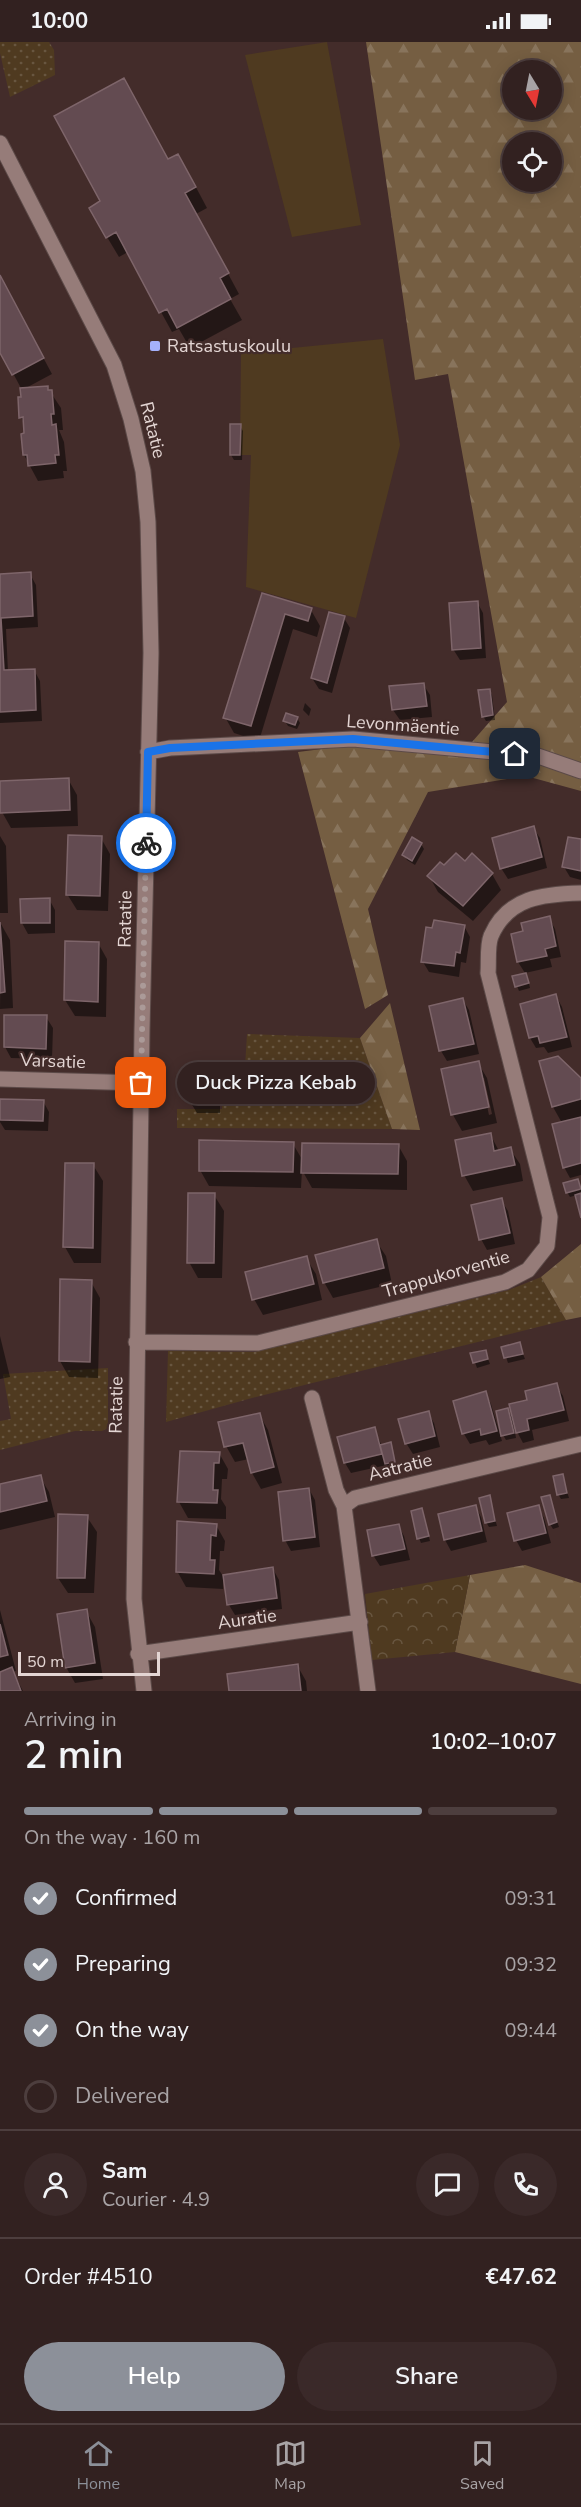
<!DOCTYPE html>
<html lang="en">
<head>
<meta charset="utf-8">
<style>
  :root { --surface:#322120; --page:#3a2929; --text:#f1f3f6; --muted:#a8a3a5; --line:#4d3e3e; --accent:#8c9099 }
  body { margin:0; font-family:"Nunito Sans",sans-serif; background:var(--page); color:var(--text); height:100vh; display:flex; flex-direction:column; font-size:22px; white-space:nowrap }
  * { box-sizing:border-box; margin:0 }
  p { font-size:20px; color:var(--muted) }
  .icon { flex:none; width:33px; height:33px; fill:none; stroke:currentColor; stroke-width:2; stroke-linecap:round; stroke-linejoin:round }
  .map { position:relative; height:1649px; overflow:hidden }
  .side { display:flex; flex-direction:column; background:var(--surface); flex:1 }
  .side>* { flex:none }
  .needle { width:39px; rotate:170deg }
  .controls { position:absolute; left:502px; top:18px; display:grid; gap:12px }
  .controls a { display:grid; place-items:center; width:60px; height:60px; border-radius:50%; background:var(--surface); box-shadow:0 3px 15px #0003,0 0 0 2px var(--line); font-size:30px }
  .scale { position:absolute; left:18px; bottom:15px; width:142px; box-sizing:border-box; padding-left:6px; border:3px solid #e3d5d3; border-top:0; font-size:16px; line-height:21px; white-space:nowrap; color:#e3d5d3; -webkit-text-stroke:4px #432c2a; paint-order:stroke }
  .pin { position:absolute; display:grid; place-items:center; width:51px; height:51px; color:#fff; margin:-26px; border-radius:12px; box-shadow:0 3px 9px #0006 }
  .courier { position:absolute; display:grid; place-items:center; width:60px; height:60px; margin:-30px; border:4px solid #1a73e8; border-radius:50%; background:#fff; color:#222; box-shadow:0 2px 8px #0007 }
  .bubble { position:absolute; height:42px; border-radius:21px; background:var(--surface); box-shadow:0 3px 15px #0003,0 0 0 2px var(--line); font-size:20px; font-weight:600; line-height:42px; text-align:center }
  .summary em { font-style:normal; font-weight:600 }
  .summary div { display:flex; flex-direction:column-reverse }
  .summary { display:flex; align-items:center; justify-content:space-between; height:102px; padding:0 24px }
  h1 { font-size:39px; font-weight:600; line-height:45px }
  .bar { display:grid; grid-template-columns:repeat(4,1fr); gap:9px 6px; align-content:center; height:72px; padding:0 24px }
  .bar i { height:8px; border-radius:4px; background:var(--line) }
  .bar .on { background:var(--accent) }
  .bar p { grid-column:span 4 }
  .line { display:flex; align-items:center; gap:15px; padding:0 24px; border-top:2px solid var(--line) }
  .line div { flex:1 }
  .round { display:grid; place-items:center; flex:none; width:63px; height:63px; border-radius:32px; background:var(--page) }
  ol { padding:0 24px; list-style:none }
  li { display:flex; align-items:center; gap:18px; height:66px }
  li p { margin-inline-start:auto }
  li .icon { padding:6px; border-radius:50%; background:var(--accent); color:#fff; stroke-width:4 }
  li:last-child { color:var(--muted) }
  li i { width:33px; height:33px; border:3px solid var(--line); border-radius:50% }
  .action { display:flex; gap:12px; margin-top:auto; padding:12px 24px }
  .action a { flex:1; height:69px; border-radius:36px; background:var(--accent); color:#fff; font-size:24px; font-weight:600; line-height:69px; text-align:center }
  .action a+a { background:var(--page); color:var(--text) }
  .status { display:flex; justify-content:space-between; align-items:center; height:42px; padding:0 30px; background:var(--surface); direction:ltr }
  .status svg { height:16px; fill:currentColor }
  .tabs { display:flex; justify-content:space-around; align-items:center; height:84px; border-top:2px solid var(--line); background:var(--surface); font-size:16px; color:var(--muted) }
  .tabs a { display:grid; justify-items:center; gap:3px }
  .tabs .on { color:var(--accent) }
  .map>svg:first-child { display:block }
  .grass { fill:url(#grass-dots) }
  .forest { fill:url(#forest-firs); fill-rule:evenodd }
  .park { fill:url(#park-crowns) }
  .pitch { fill:#4f3a20 }
  .shadow { fill:#0007; fill-rule:evenodd }
  .building { fill:#634b51; stroke:#7e656a; stroke-width:1.5 }
  .lines { fill:none; stroke-linecap:round; stroke-linejoin:round }
  .minor-casing { stroke:#5c4a48; stroke-width:17 }
  .minor { stroke:#967c79; stroke-width:15 }
  .done { stroke:#ab9a98; stroke-width:6; stroke-dasharray:0 10.8 }
  .route { stroke:#1a73e8; stroke-width:8 }
  .poi-dot { fill:#a5b1fc; stroke:#432c2a; stroke-width:2 }
  .labels { text-anchor:middle; dominant-baseline:central; stroke-width:4.5; stroke-linejoin:round; paint-order:stroke }
  .poi-label { font-size:18px; fill:#e3d5d3; stroke:#432c2a; text-anchor:start }
  .street-label { font-size:18px; fill:#e3d5d3; stroke:#432c2a }
</style>
</head>
<body>
<div class="status"><b>10:00</b><svg viewBox="0 0 49 12"><path d="M0 12V9h3v3zM5 12V6h3v6zM10 12V3h3v9zM15 12V0h3v12zM26 1h20v11H26zM47 4h2v5h-2z"/></svg></div>
<div class="map">
<svg width="581" height="1649" viewBox="0 0 581 1649">
  <defs>
    <pattern id="grass-dots" width="8" height="8" patternUnits="userSpaceOnUse" patternTransform="scale(1.5)"><rect width="8" height="8" fill="#4f3a20"/><path d="M2 2h.1M6 6h.1" fill="none" stroke="#685640" stroke-width="1.8" stroke-linecap="round"/></pattern>
    <pattern id="forest-firs" width="22" height="20" patternUnits="userSpaceOnUse" patternTransform="scale(1.5)"><rect width="22" height="20" fill="#755e42"/><path d="M5 1l3.5 6h-7zM16 11l3.5 6h-7z" fill="#88745c"/></pattern>
    <pattern id="park-crowns" width="20" height="18" patternUnits="userSpaceOnUse" patternTransform="scale(1.5)"><rect width="20" height="18" fill="#4f3a20"/><path d="M2 6a3 3 0 1 1 6 0M12 15a3 3 0 1 1 6 0" fill="none" stroke="#685640"/></pattern>
  </defs>
  <rect width="100%" height="100%" fill="#432c2a"/>
  <path class="grass" d="M0 0H49L54 8 55 33 10 55 0 11Z
    M247 992 360 996 392 1087 177 1086V1067H222L221 1037 234 1038V1026L245 1025Z
    M541 1235 566 1278 252 1356 166 1380 168 1309 254 1310 509 1248Z
    M108 1326V1386L102 1389H75L0 1408V1379L11 1377 3 1332Z"/>
  <path class="forest" d="M366 0H581V724L537 709 472 700 507 660 448 332 415 338ZM513 28H552V68H513ZM513 100H552V140H513Z
    M354 703 537 719 581 734V749L526 734 428 750 368 867 388 953 365 967 298 710Z
    M390 961 420 1088 392 1087 360 996Z
    M581 1202V1275L566 1278 541 1235Z
    M525 1523 581 1541V1642L455 1610 470 1533Z"/>
  <path class="park" d="M470 1533 455 1610 372 1618 365 1552Z"/>
  <path class="pitch" d="M327 0 361 183 292 195 245 13Z
    M383 297 400 403 356 576 246 545 251 413H240L241 311Z"/>
  <path class="shadow" d="M190 134 207 166 196 172 239 252 230 257 242 278 190 306 179 287 172 290 128 210 119 215 107 195Z
    M0 235 52 332 24 347 47 345 61 366 63 388H59L64 400 67 429H63L64 436 38 439 24 413 26 393 25 383 21 375 22 348 0 307Z
    M240 384 243 389 242 418H234L231 413Z
    M30 532 36 543 38 585 6 587 8 630 34 628 40 639 42 679 0 681V533Z
    M263 553 311 568 320 584 317 595 293 587 259 699 234 691 225 675Z
    M477 560 483 571 486 616 460 618 453 607Z
    M344 576 350 586 332 651 319 647 312 636Z
    M423 642 430 653 432 675 400 678 393 668Z
    M489 648 492 653 495 678 486 679 483 674Z
    M305 661 311 667 309 674 303 668Z
    M297 676 300 681 297 687 288 684 285 679Z
    M68 737 77 753 78 784 11 786 2 770Z
    M533 786 540 796 547 826 508 837 501 826Z
    M0 794 6 804 8 871H0Z
    M101 796 110 812 108 869 77 868 67 852Z
    M581 799V838L570 835 564 825Z
    M421 802 424 807 415 823 407 818 404 813Z
    M465 821 492 832 501 848 473 879 438 850 429 834 445 825Z
    M49 857 55 868V891L28 892 22 881Z
    M549 876 555 887 561 915 550 917 552 925 525 931 518 920 512 893 525 890Z
    M1 882 10 898 13 966 0 967Z
    M464 884 470 895 466 921 461 920 459 935 429 930 423 920 433 888Z
    M98 901 107 917 106 975 75 974 65 958Z
    M528 937 530 946 519 949 517 944Z
    M556 954 562 965 572 1005 548 1011 544 1005 536 1006 530 996 522 963Z
    M463 958 469 968 479 1012 447 1019 441 1009 431 966Z
    M6 974 46 975 53 986 52 1017 11 1016 5 1005Z
    M541 1020 581 1038V1133L570 1136 564 1125 562 1081 553 1065Z
    M478 1021 487 1036 497 1081 462 1089 453 1073 443 1028ZM481 1036H484L492 1072 489 1073Z
    M214 1037 220 1048V1071H197L191 1061Z
    M0 1059H43L49 1070 48 1089 5 1088 0 1080Z
    M490 1092 499 1109 510 1107 520 1122 523 1139 473 1149 464 1133Z
    M293 1102 303 1119 398 1103 407 1119V1148L312 1146 302 1128 301 1146 209 1144 200 1128Z
    M93 1123 103 1139 101 1221H74L65 1205Z
    M577 1139 581 1147V1170L577 1153 570 1155 567 1150Z
    M214 1153 224 1169 222 1236H198L189 1220Z
    M501 1158 508 1169 515 1202 487 1208 481 1197Z
    M376 1199 386 1214 392 1242 333 1256 324 1240Z
    M306 1216 316 1232 322 1258 263 1273 254 1257Z
    M62 1239 91 1240 100 1256 98 1336 69 1335 60 1319Z
    M0 1294 10 1335 0 1337Z
    M519 1302 525 1317 508 1321 503 1306Z
    M485 1309 490 1322 477 1326 472 1312Z
    M556 1343 563 1354 569 1379 532 1388 534 1398 523 1401 514 1384 516 1396 506 1398 503 1393 508 1368 514 1378 529 1359Z
    M485 1351 491 1362 502 1399 489 1403 486 1398 470 1402 464 1392 455 1360Z
    M428 1371 434 1381 440 1405 413 1412 406 1401Z
    M259 1372 268 1388 282 1441 261 1447 252 1431 249 1417 235 1420 226 1404Z
    M374 1387 382 1404 390 1402 397 1425 389 1427 387 1423 351 1431 345 1421Z
    M219 1411 228 1427 227 1437H222L221 1457 226 1465V1477L188 1476 179 1460Z
    M562 1433 569 1456 561 1457 558 1452Z
    M40 1435 49 1450 55 1475 0 1488V1444Z
    M309 1447 315 1458 320 1505 291 1509 285 1498Z
    M549 1454 559 1485 553 1487 550 1482Z
    M489 1455 497 1484 489 1485 486 1480Z
    M475 1464 481 1475 487 1500 451 1509 445 1498 440 1473Z
    M538 1465 544 1476 551 1501 522 1509 516 1498Z
    M422 1468 430 1499 421 1501 419 1496Z
    M87 1475 97 1490 94 1551H68L58 1536Z
    M216 1483 225 1499 224 1509H220L219 1528 223 1534 273 1527 279 1538 282 1567 235 1573 229 1563 223 1535V1547L186 1545 177 1529Z
    M398 1483 404 1494 410 1518 380 1524 373 1513Z
    M0 1568 16 1629 13 1630 23 1649H0Z
    M86 1569 95 1585 103 1637 75 1641 66 1625Z
    M297 1623 306 1639 307 1649H231Z"/>
  <path class="building" d="M124 36 168 117 178 112 196 145 185 151 229 231 220 236 231 257 177 286 167 267 159 271 116 190 106 196 89 166 100 159 54 74Z
    M0 233 44 316 12 333 0 311Z
    M48 344V348H52L54 372H51L52 383 56 382 59 413H55L56 421 28 424 27 413H23L21 392 24 391 23 375 19 376 18 355H21L20 346Z
    M230 382H241L240 413H230Z
    M31 530 33 574 1 576 4 628 35 627 36 668 0 670V532Z
    M262 551 312 566 308 579 285 572 251 684 223 676Z
    M478 559 481 606 452 608 449 561Z
    M329 570 345 574 327 641 311 636Z
    M424 641 427 664 392 668 389 644Z
    M490 647 493 673 482 675 478 648Z
    M286 671 298 675 295 683 283 679Z
    M69 736 70 768 0 771V739Z
    M534 784 542 815 500 827 492 796Z
    M68 793 102 794 100 854 66 853Z
    M412 795 422 801 412 819 402 813Z
    M568 795 581 797V829L562 825Z
    M456 811 465 819 472 811 493 831 463 864 427 834 440 820 444 823Z
    M50 856V881H21L20 857Z
    M550 874 556 904 545 907 547 914 517 920 511 892 523 889 521 881Z
    M434 878 465 883 460 911 456 910 454 924 421 920 426 885 432 886Z
    M0 880 5 950 0 951Z
    M65 899 99 900 98 960 64 958Z
    M526 931 529 941 515 945 512 934Z
    M556 952 567 995 540 1001 538 994 529 996 520 962Z
    M463 956 474 1002 439 1009 429 964Z
    M4 973H47L46 1007 4 1005Z
    M558 1014 581 1036V1057L552 1065 539 1019Z
    M479 1019 489 1065 451 1073 441 1027Z
    M190 1036H215V1061H190Z
    M0 1057 44 1058 43 1079 0 1078Z
    M581 1075V1121L563 1126 552 1082Z
    M491 1091 494 1109 511 1105 515 1123 462 1134 455 1098Z
    M199 1098 294 1100 293 1130 199 1129Z
    M302 1101 399 1102 398 1132 301 1131Z
    M65 1121H94L93 1206 63 1205Z
    M578 1137 581 1147 566 1151 563 1141Z
    M188 1151H215L214 1221H187Z
    M581 1151V1176L575 1153Z
    M502 1156 510 1191 479 1198 471 1163Z
    M377 1197 384 1226 323 1241 315 1213Z
    M307 1214 314 1242 252 1258 245 1230Z
    M60 1237 92 1238 90 1320 59 1319Z
    M520 1300 523 1312 504 1316 501 1305Z
    M486 1308 488 1317 473 1321 470 1311Z
    M557 1341 564 1368 527 1377 529 1388 516 1391 509 1362 527 1358 525 1349Z
    M486 1349 497 1389 481 1393 480 1387 462 1392 453 1359Z
    M508 1366 514 1391 501 1394 496 1369Z
    M429 1369 435 1394 405 1402 398 1377Z
    M260 1371 274 1425 251 1431 243 1401 224 1405 218 1380Z
    M375 1385 382 1412 344 1421 337 1395Z
    M391 1400 395 1420 385 1422 380 1403Z
    M180 1409 220 1410 219 1421H214L213 1448H218L217 1461 177 1460Z
    M563 1432 567 1451 557 1453 553 1434Z
    M41 1433 47 1459 0 1470V1442Z
    M309 1446 315 1495 283 1499 278 1450Z
    M490 1453 495 1479 485 1481 479 1456Z
    M550 1453 557 1480 549 1483 541 1455Z
    M476 1463 482 1489 444 1498 438 1472Z
    M539 1463 546 1491 514 1499 507 1471Z
    M422 1466 429 1494 417 1497 411 1469Z
    M58 1472 88 1473 85 1536H57Z
    M177 1479 217 1482 216 1494 211 1493 210 1518H215L214 1532 176 1530Z
    M399 1482 405 1507 372 1514 367 1488Z
    M273 1525 277 1556 227 1563 223 1533Z
    M87 1567 95 1621 65 1626 57 1572Z
    M0 1582 8 1613 0 1615Z
    M298 1622 301 1649H229L227 1632Z
    M12 1625 21 1649H0V1630Z"/>
  <g class="lines">
    <g class="minor-casing">
      <path id="minor" d="M0 101 114 323 131 377 143 429 148 480 151 611 142 988 134 1557 144 1649
        M148 710 170 706 353 697 538 714 581 729
        M0 1037 141 1041
        M136 1300 258 1301 505 1240 528 1228 547 1204 550 1175 488 931C489 920 487 904 491 894 508 855 543 852 581 851
        M312 1356 336 1448 344 1464
        M138 1612 360 1580
        M368 1649 344 1464 355 1456 581 1402"/>
    </g>
    <use href="#minor" class="minor"/>
  </g>
  <g class="lines">
    <path class="done" d="M141 1041 146 801"/>
    <path class="route" d="M146 801 148 710 170 706 353 697 515 712"/>
  </g>
  <rect class="poi-dot" x="149" y="298" width="12" height="12" rx="3"/>
  <g class="labels">
    <g class="poi-label">
      <text x="167" y="304">Ratsastuskoulu</text>
    </g>
    <g class="street-label">
      <text transform="translate(153 388) rotate(76)">Ratatie</text>
      <text transform="translate(403 683) rotate(4)">Levonmäentie</text>
      <text transform="translate(125 877) rotate(-89)">Ratatie</text>
      <text transform="translate(53 1019) rotate(2)">Varsatie</text>
      <text transform="translate(446 1232) rotate(-16)">Trappukorventie</text>
      <text transform="translate(116 1363) rotate(-89)">Ratatie</text>
      <text transform="translate(400 1425) rotate(-14)">Aatratie</text>
      <text transform="translate(247 1577) rotate(-8)">Auratie</text>
    </g>
  </g>
</svg>
<div class="controls">
<a><svg class="needle" viewBox="-14 -14 28 28"><path d="M0-13l5 13h-10z" fill="#e53935"/><path d="M0 13l5-13h-10z" fill="#a8a3a5"/></svg></a>
<a><svg class="icon" aria-label="locate" viewBox="0 0 24 24"><circle cx="12" cy="12" r="6"/><path d="M12 2v4M12 18v4M2 12h4M18 12h4"/></svg></a>
</div>
<div class="scale">50 m</div>
<div class="pin" style="left:141px;top:1041px;background:#ea580c"><svg class="icon" aria-label="bag" viewBox="0 0 24 24"><path d="M5 8h14l-1 12H6zM9 8a3 3 0 0 1 6 0"/></svg></div>
<div class="pin" style="left:515px;top:712px;background:#1f2937"><svg class="icon" aria-label="home" viewBox="0 0 24 24"><path d="M3 11l9-7 9 7M6 9v11h12V9"/></svg></div>
<div class="courier" style="left:146px;top:801px"><svg class="icon" aria-label="bike" viewBox="0 0 24 24"><circle cx="6" cy="16" r="4"/><circle cx="18" cy="16" r="4"/><path d="M6 16l4-8h5l3 8M10 8l3 8H6M13 5h3"/></svg></div>
<div class="bubble" style="left:177px;top:1020px;width:198px">Duck Pizza Kebab</div>
</div>
<section class="side">
<div class="summary"><div><h1>2 min</h1><p>Arriving in</p></div><em>10:02–10:07</em></div>
<div class="bar"><i class="on"></i><i class="on"></i><i class="on"></i><i></i><p>On the way · 160 m</p></div>
<ol>
<li><svg class="icon" aria-label="check" viewBox="0 0 24 24"><path d="M5 12l5 5 9-10"/></svg>Confirmed<p>09:31</p></li>
<li><svg class="icon" aria-label="check" viewBox="0 0 24 24"><path d="M5 12l5 5 9-10"/></svg>Preparing<p>09:32</p></li>
<li><svg class="icon" aria-label="check" viewBox="0 0 24 24"><path d="M5 12l5 5 9-10"/></svg>On the way<p>09:44</p></li>
<li><i></i>Delivered</li>
</ol>
<div class="line" style="height:108px"><a class="round"><svg class="icon" aria-label="person" viewBox="0 0 24 24"><circle cx="12" cy="8" r="4"/><path d="M4 21q1-7 8-7t8 7"/></svg></a><div><b>Sam</b><p>Courier · 4.9</p></div><a class="round"><svg class="icon" aria-label="chat" viewBox="0 0 24 24"><path d="M4 5h16v11H9l-5 4z"/></svg></a><a class="round"><svg class="icon" aria-label="phone" viewBox="0 0 24 24"><path d="M5 4h4l2 5-3 2q2 4 5 5l2-3 5 2v4C11 20 4 13 5 4z"/></svg></a></div>
<div class="line" style="height:78px"><div>Order #4510</div><b>€47.62</b></div>
<div class="action"><a>Help</a><a>Share</a></div>
</section>
<nav class="tabs">
<a class="on"><svg class="icon" aria-label="home" viewBox="0 0 24 24"><path d="M3 11l9-7 9 7M6 9v11h12V9"/></svg>Home</a>
<a><svg class="icon" aria-label="map" viewBox="0 0 24 24"><path d="M3 6l6-2 6 2 6-2v14l-6 2-6-2-6 2zM9 4v14M15 6v14"/></svg>Map</a>
<a><svg class="icon" aria-label="saved" viewBox="0 0 24 24"><path d="M7 4h10v16l-5-4-5 4z"/></svg>Saved</a>
</nav>
</body>
</html>
